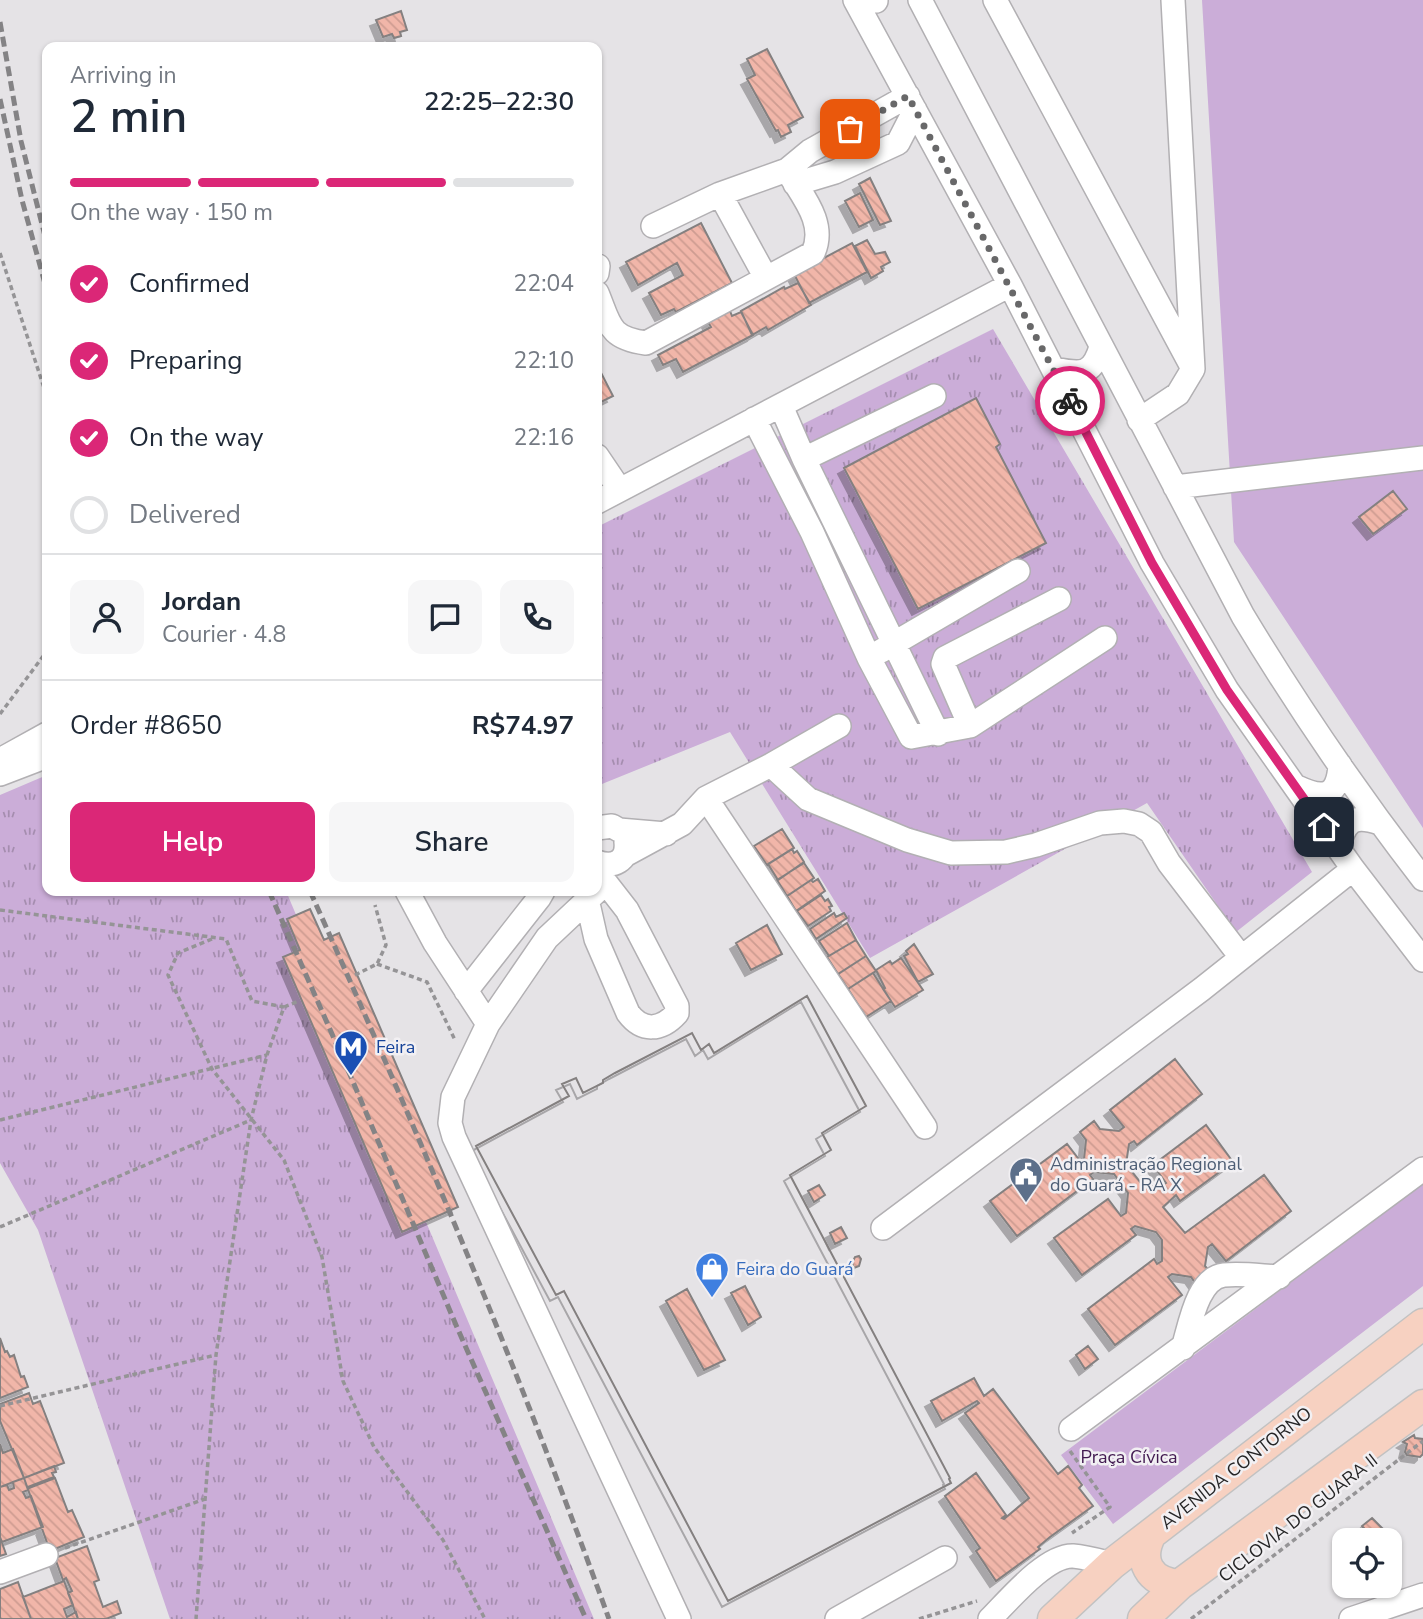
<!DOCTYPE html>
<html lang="en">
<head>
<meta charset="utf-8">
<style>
  :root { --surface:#fff; --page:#f6f6f7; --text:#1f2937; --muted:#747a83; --line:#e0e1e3; --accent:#db2777 }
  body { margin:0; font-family:"Nunito Sans",sans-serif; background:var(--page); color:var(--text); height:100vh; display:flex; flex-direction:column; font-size:26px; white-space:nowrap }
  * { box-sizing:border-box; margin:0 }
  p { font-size:23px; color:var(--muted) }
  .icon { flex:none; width:38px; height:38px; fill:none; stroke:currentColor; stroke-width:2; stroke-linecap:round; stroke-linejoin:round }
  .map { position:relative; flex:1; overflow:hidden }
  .details { position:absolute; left:42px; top:42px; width:560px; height:854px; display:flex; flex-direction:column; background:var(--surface); border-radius:14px; box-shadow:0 2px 5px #0004 }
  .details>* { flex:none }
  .controls { position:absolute; left:1332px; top:1528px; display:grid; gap:14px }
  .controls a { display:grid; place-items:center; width:70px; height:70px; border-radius:14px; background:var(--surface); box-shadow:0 2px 5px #0004; font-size:35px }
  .pin { position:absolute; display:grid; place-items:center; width:60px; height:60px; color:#fff; margin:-30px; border-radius:14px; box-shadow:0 4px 10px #0006 }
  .courier { position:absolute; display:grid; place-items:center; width:70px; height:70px; margin:-35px; border:5px solid #db2777; border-radius:50%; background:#fff; color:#222; box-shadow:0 2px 9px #0007 }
  .overview em { font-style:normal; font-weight:600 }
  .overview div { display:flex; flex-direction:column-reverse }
  .overview { display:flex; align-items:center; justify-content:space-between; height:119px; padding:0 28px }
  h1 { font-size:46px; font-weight:600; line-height:52px }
  .bar { display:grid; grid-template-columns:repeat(4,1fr); gap:10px 7px; align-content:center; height:84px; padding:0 28px }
  .bar i { height:9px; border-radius:5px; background:var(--line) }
  .bar .active { background:var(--accent) }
  .bar p { grid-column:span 4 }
  .line { display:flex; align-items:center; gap:18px; padding:0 28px; border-top:2px solid var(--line) }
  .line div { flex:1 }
  .round { display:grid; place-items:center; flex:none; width:74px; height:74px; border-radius:14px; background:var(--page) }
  ol { padding:0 28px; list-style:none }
  li { display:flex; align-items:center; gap:21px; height:77px }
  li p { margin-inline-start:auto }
  li .icon { padding:7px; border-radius:50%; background:var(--accent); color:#fff; stroke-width:4 }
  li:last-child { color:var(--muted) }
  li i { width:38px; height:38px; border:4px solid var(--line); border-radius:50% }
  .button { display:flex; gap:14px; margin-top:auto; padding:14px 28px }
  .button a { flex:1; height:80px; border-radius:14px; background:var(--accent); color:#fff; font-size:28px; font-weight:600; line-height:80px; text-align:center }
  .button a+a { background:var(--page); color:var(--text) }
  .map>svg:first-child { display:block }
  .grass { fill:url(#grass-tufts) }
  .park { fill:#cbadd8 }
  .building { fill:url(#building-back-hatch); stroke:#848080; stroke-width:2; fill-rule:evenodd; filter:url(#shadow) }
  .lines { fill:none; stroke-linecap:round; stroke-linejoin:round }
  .minor-casing { stroke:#b2b0b3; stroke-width:26 }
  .major-casing { stroke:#c2c2c2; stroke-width:33 }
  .path { stroke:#959496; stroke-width:3.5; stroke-dasharray:5 3.5; stroke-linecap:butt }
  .minor { stroke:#fff; stroke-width:23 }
  .major { stroke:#f7d1c1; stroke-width:30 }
  .rail { stroke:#848385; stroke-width:5; stroke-dasharray:10 5; stroke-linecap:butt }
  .done { stroke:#686869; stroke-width:7; stroke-dasharray:0 12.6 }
  .route { stroke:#db2777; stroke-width:9 }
  .labels { text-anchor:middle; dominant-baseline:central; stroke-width:5; stroke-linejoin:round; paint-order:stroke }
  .transit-label { font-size:18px; fill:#164399; stroke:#f2f0f3; text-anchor:start }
  .service-label { font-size:18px; fill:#4e5e75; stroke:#f2f0f3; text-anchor:start }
  .shop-label { font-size:18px; fill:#366cbe; stroke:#f2f0f3; text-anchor:start }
  .park-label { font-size:18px; fill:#411950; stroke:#f2f0f3 }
  .street-label { font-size:18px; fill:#252526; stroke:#f2f0f3 }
</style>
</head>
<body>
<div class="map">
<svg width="1423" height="1619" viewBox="0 0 1423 1619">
  <defs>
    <pattern id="grass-tufts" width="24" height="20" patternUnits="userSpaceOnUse" patternTransform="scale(1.75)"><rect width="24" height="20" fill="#cbadd8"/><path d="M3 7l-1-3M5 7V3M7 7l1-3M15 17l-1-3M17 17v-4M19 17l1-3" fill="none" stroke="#a58daf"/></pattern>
    <pattern id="building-back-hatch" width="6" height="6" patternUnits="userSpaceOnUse" patternTransform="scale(1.75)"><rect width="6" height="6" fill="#f1b6a9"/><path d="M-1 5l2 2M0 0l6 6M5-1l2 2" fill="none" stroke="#ce9c91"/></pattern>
    <filter id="shadow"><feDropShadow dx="-6" dy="6" stdDeviation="0" flood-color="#0004"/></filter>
  </defs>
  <rect width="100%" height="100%" fill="#e5e3e6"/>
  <path class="grass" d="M993 329 1312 872 1236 932 1147 803 870 958 730 732 602 784 597 774V527Z
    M47 775V891H286L594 1619H170L38 1230 0 1163V795Z"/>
  <path class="park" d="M1202 0H1423V828L1234 542Z
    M1423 1183V1286L1113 1524 1061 1455Z"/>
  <path class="building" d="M401 11 407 30 400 32 401 36 394 38 392 34 383 37 376 20Z
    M767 49 803 117 788 125 791 132 781 137 778 130 776 131 747 79 755 75 747 59Z
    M870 178 891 221 880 225 859 184Z
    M860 193 873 220 859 227 845 201Z
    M701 223 732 283 676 312 674 309 661 315 649 293 683 275 677 263 638 285 626 262Z
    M867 240 875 254 885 252 890 262 881 267 883 271 871 278 855 246Z
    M852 243 867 272 809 303 794 274Z
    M798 283 811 305 773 327 768 330 766 327 752 335 741 311 784 287 785 289Z
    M730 311 732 316 741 312 753 335 683 372 676 359 663 365 658 355 711 327 708 322Z
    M597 365 613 396 597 404Z
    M976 398 1000 444 996 447 1046 543 918 609 844 468Z
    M1393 491 1407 509 1373 534 1359 517Z
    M782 829 794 848 767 865 754 846Z
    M792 849 794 853 797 851 804 862 778 880 768 864Z
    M804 863 814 878 787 896 777 880Z
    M818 879 825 891 796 911 787 896 811 880 813 882Z
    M821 895 825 901 828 899 832 906 829 907 831 911 808 926 797 911Z
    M310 909 324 940 339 933 458 1207 402 1232 283 957 300 950 287 919Z
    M834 913 836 917 844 913 847 918 816 939 810 929Z
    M847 923 856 940 829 956 819 941Z
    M767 925 782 954 751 970 736 943Z
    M856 940 866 956 838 974 827 957Z
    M914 944 933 974 918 982 904 956 908 954 906 951Z
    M866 956 876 971 848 989 838 974Z
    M901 958 923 990 895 1007 883 989 885 988 876 970 890 961 892 964Z
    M873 973 891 1001 866 1017 848 989Z
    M807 996 866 1106 822 1133 831 1150 790 1175 950 1478 949 1479 951 1483 728 1601 564 1291 556 1295 476 1146 569 1096 562 1084 576 1078 583 1093 603 1083V1080L615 1073 692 1033 701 1050 709 1044 714 1053ZM745 1286 761 1317 748 1325 731 1293ZM687 1289 725 1360 704 1370 666 1301Z
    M807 996 866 1106 822 1133 831 1150 790 1175 950 1478 949 1479 951 1483 728 1601 564 1291 556 1295 476 1146 569 1096 562 1084 576 1078 583 1093 603 1083V1080L615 1073 692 1033 701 1050 709 1044 714 1053Z
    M1175 1059 1202 1094 1137 1145 1134 1141 1129 1144 1126 1164 1141 1183 1161 1186 1166 1183 1153 1165 1206 1125 1233 1162 1180 1201 1176 1195 1163 1207 1185 1233 1264 1175 1291 1211 1226 1261 1212 1244 1208 1247 1205 1266 1211 1273 1196 1284 1191 1277 1172 1274 1168 1277 1182 1295 1115 1345 1088 1309 1154 1259 1157 1264 1162 1261V1240L1156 1232 1135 1226 1131 1229 1136 1235 1082 1275 1054 1238 1108 1199 1121 1216 1126 1213 1128 1193 1114 1174 1094 1172 1090 1175 1093 1179 1017 1236 990 1201 1067 1144 1081 1162 1084 1159 1086 1140 1080 1132 1094 1121 1100 1129 1119 1131 1124 1127 1110 1110Z
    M819 1185 825 1195 814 1202 808 1191Z
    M841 1227 847 1238 835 1244 830 1233Z
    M859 1256 861 1259 859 1266 854 1268 852 1263 855 1257Z
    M0 1338 5 1352 7 1351 10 1357 14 1355 21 1377 24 1376 28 1387 0 1398Z
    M1088 1346 1098 1359 1085 1369 1076 1355Z
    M974 1378 984 1396 993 1389 1058 1474 1068 1466 1082 1485 1079 1488 1093 1506 1050 1537 1038 1547 1040 1549 996 1581 976 1551 980 1548 945 1496 976 1473 1006 1515 1002 1518 1004 1519 1029 1498 965 1413 979 1403 977 1401 942 1421 931 1401Z
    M29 1393 33 1404 40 1401 64 1463 24 1478 0 1421V1404Z
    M1414 1435 1415 1438 1423 1439V1454L1420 1457 1407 1455 1405 1452 1407 1444 1403 1442Z
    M0 1444 3 1453 13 1449 24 1478 0 1487Z
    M54 1466 56 1472 52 1473 54 1477 28 1487 29 1488 55 1478 68 1512 72 1510 84 1537 50 1551 24 1478Z
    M24 1478 28 1490 23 1492 26 1498 31 1496 43 1527 2 1542 0 1537V1487L7 1485 9 1490 14 1488 13 1482Z
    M1372 1518 1382 1528 1372 1537 1362 1526Z
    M0 1537 6 1554 0 1556Z
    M87 1546 99 1580 94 1582 103 1607 117 1601 121 1613 106 1619H78L68 1593 72 1591 66 1578 63 1580 55 1558Z
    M64 1581 73 1605 64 1609 67 1617 76 1612 78 1619H31L23 1597Z
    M18 1582 31 1619H0V1589Z"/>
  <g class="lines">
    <g class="minor-casing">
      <path id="minor" d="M855 0 1010 285 1152 563 1227 690 1353 869 1423 960
        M876 0V1
        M920 0 1243 616C1298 707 1358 795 1423 879
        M995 0 1190 363
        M787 170 810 151 908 96
        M795 184 835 172 898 143 915 110
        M720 194 766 278
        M597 273 598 266
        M597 293C610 324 608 338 646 343L813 253C827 223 802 196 787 170L720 194 653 226
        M1053 369C1080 374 1092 377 1101 347
        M781 406 804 459 938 734
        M754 419 812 532 869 658 911 737 970 726 1105 638
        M1139 420 1178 394 1193 369 1173 0
        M597 456 620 490
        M804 459 934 396
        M1175 487 1423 458
        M597 502 1010 285
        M881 651 1018 571
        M970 726 943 664 945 658 1059 599
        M0 760 47 734
        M771 765 808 799 907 840 951 853 1006 852 1036 845 1100 823 1124 821 1139 824 1151 832 1169 863 1241 957
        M0 774 47 756
        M1297 787C1323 799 1338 798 1340 765
        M706 798 925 1127
        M597 828 612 826 619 830 666 834
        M1338 847C1346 821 1352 814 1380 823
        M625 855 682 824 706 798 771 765 839 726
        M597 862C614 868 628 861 626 842
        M407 891 435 943 488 1024
        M597 891 547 938 488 1024 453 1097 450 1123 454 1137 679 1619
        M587 899 596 939 628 1013C642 1032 661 1031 677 1013V1006L627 910 606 883
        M466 991 539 898 543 891
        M883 1228 1202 989 1353 869
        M1183 1348C1190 1326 1197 1278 1224 1275 1241 1273 1261 1276 1279 1277
        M1071 1429 1423 1169
        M0 1572 46 1555
        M837 1619 945 1558
        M990 1619C1008 1601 1046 1555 1073 1556 1086 1557 1100 1561 1112 1564
        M1351 1619 1423 1595"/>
    </g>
    <g class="major-casing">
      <path id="major" d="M1151 1534C1137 1561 1149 1582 1179 1585
        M1053 1619 1112 1564 1423 1324
        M1143 1619 1179 1585 1423 1405"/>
    </g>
    <path class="path" d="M0 253 47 397
      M0 714 47 651
      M0 910 226 939 252 1001 284 1007 267 1055 251 1120 216 1355 196 1619
      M212 939 178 953 168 975 212 1069 284 1160 322 1257 343 1381 374 1447 443 1540 485 1619
      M377 964 427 982 455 1040
      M355 975 377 964 386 945 375 905
      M284 1007 299 1001
      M0 1120 267 1055
      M0 1227 251 1120
      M0 1406 216 1355
      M1070 1451 1110 1507 1072 1533
      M65 1548 205 1499
      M919 1619 977 1601
      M1191 1619 1423 1441"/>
    <use href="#minor" class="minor"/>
    <use href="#major" class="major"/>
    <path class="rail" d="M0 22 21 141 47 244
      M0 99 22 200 47 291
      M269 891 351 1077 456 1325 586 1619
      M310 891C417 1130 520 1372 609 1619"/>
  </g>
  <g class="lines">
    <path class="done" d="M850 129 908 96 1070 401"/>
    <path class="route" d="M1070 401 1152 563 1227 690 1324 827"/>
  </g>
  <defs>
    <g id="metro-pin" transform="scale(1.75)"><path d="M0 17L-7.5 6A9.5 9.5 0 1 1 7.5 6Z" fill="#1a4fb4" stroke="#f2f0f3"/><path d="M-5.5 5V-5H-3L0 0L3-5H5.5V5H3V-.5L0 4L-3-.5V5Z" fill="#fff"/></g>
    <g id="civic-pin" transform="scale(1.75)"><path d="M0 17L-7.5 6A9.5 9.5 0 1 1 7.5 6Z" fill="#5c6f8a" stroke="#f2f0f3"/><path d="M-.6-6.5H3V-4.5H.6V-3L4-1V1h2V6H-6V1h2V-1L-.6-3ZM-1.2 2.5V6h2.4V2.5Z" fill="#fff"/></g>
    <g id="shop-pin" transform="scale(1.75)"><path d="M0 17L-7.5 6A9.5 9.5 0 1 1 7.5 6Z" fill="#3f7fe0" stroke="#f2f0f3"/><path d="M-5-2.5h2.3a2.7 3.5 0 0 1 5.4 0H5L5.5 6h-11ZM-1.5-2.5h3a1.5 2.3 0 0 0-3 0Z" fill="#fff"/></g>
  </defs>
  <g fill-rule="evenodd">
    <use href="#metro-pin" x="351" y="1047"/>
    <use href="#civic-pin" x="1026" y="1174"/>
    <use href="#shop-pin" x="712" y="1269"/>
  </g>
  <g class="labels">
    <g class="transit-label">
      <text x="376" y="1047">Feira</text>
    </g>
    <g class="service-label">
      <text x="1050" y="1164">Administração Regional<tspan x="1050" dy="21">do Guará - RA X</tspan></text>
    </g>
    <g class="shop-label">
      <text x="736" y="1269">Feira do Guará</text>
    </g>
    <g class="park-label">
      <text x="1129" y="1457">Praça Cívica</text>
    </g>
    <g class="street-label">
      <text transform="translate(1236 1468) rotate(-38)">AVENIDA CONTORNO</text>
      <text transform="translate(1298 1518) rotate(-38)">CICLOVIA DO GUARA II</text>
    </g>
  </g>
</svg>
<div class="controls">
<a><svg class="icon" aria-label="locate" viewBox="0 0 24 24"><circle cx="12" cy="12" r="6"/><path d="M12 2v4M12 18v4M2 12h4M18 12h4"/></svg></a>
</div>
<div class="pin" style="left:850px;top:129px;background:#ea580c"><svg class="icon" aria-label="bag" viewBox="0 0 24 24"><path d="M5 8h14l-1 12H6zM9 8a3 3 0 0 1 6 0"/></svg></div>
<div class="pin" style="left:1324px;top:827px;background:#1f2937"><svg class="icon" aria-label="home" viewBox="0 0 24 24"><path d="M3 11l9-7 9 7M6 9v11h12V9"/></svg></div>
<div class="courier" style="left:1070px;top:401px"><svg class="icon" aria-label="bike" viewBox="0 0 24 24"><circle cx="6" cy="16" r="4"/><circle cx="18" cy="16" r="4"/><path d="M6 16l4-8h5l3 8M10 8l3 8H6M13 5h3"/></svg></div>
<section class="details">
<div class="overview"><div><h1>2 min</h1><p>Arriving in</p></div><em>22:25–22:30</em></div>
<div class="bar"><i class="active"></i><i class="active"></i><i class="active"></i><i></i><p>On the way · 150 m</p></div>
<ol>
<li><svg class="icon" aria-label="check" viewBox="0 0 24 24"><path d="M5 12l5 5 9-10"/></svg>Confirmed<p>22:04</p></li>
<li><svg class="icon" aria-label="check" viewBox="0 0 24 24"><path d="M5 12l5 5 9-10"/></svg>Preparing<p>22:10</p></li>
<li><svg class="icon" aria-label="check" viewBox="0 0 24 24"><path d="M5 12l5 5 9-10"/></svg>On the way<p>22:16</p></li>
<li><i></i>Delivered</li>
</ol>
<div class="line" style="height:126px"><a class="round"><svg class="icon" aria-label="person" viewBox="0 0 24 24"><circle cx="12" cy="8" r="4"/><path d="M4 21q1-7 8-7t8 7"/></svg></a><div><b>Jordan</b><p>Courier · 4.8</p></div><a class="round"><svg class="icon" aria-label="chat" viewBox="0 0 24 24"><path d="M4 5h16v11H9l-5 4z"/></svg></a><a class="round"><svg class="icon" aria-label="phone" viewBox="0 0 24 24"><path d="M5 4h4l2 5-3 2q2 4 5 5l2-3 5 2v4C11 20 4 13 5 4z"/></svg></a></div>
<div class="line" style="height:91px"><div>Order #8650</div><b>R$74.97</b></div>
<div class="button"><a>Help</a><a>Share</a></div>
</section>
</div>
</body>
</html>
